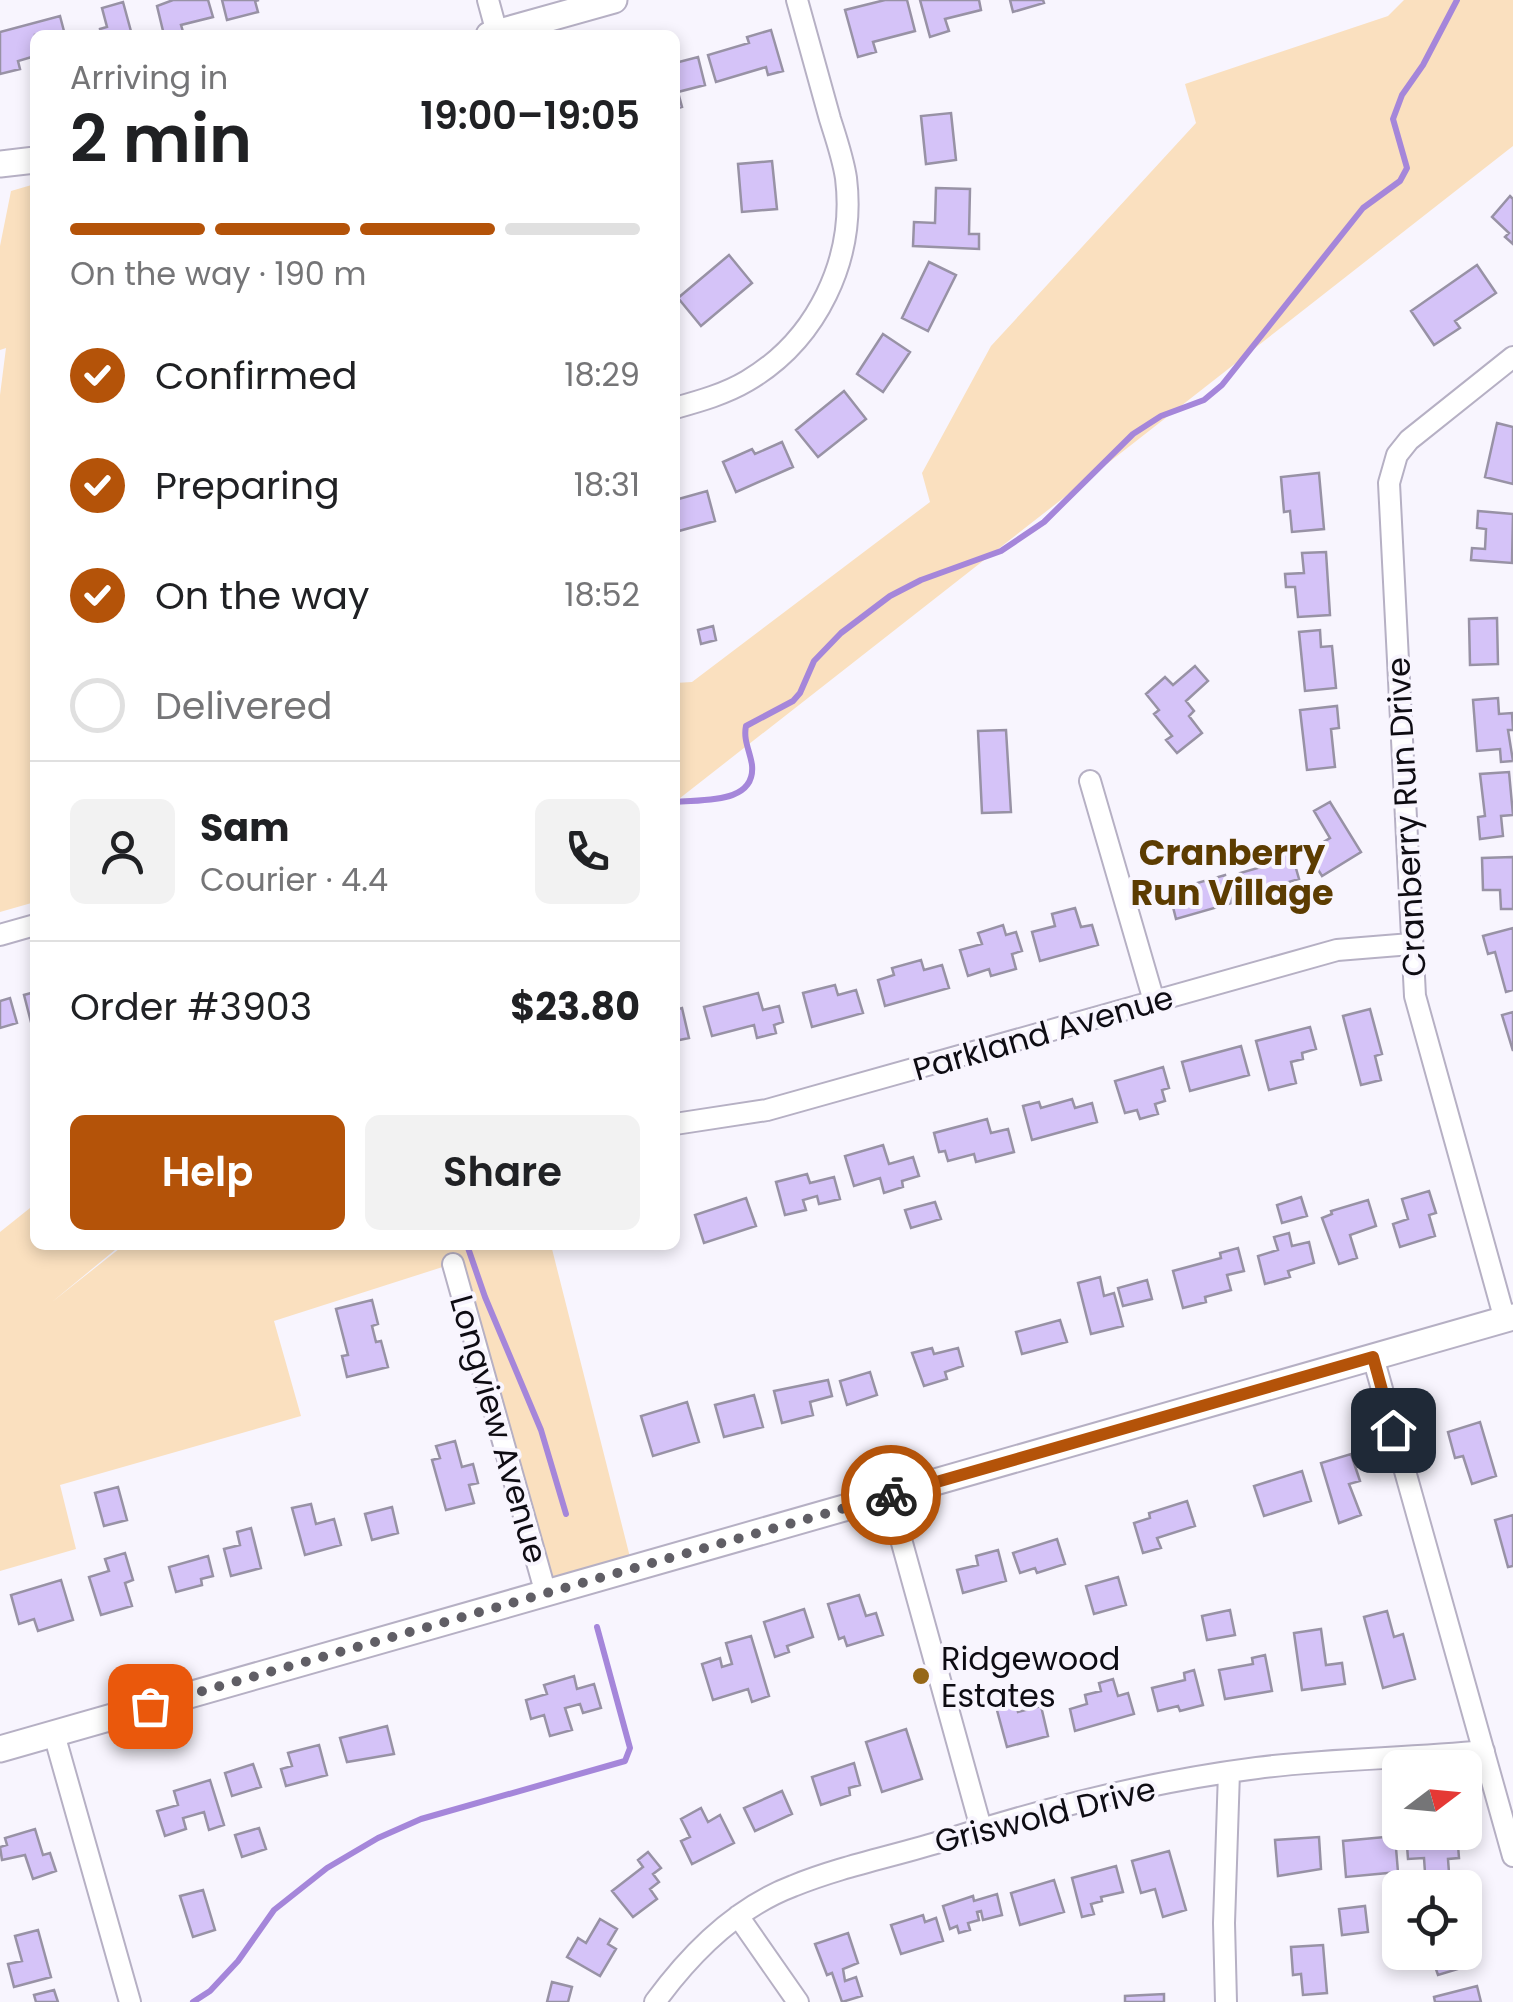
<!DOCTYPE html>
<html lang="en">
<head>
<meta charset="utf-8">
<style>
  :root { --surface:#fff; --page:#f2f2f2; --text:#202124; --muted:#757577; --line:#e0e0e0; --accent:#b45309 }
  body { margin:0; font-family:Poppins,sans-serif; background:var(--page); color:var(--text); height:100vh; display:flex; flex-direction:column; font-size:38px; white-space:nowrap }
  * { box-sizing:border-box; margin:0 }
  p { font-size:32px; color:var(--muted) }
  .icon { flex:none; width:55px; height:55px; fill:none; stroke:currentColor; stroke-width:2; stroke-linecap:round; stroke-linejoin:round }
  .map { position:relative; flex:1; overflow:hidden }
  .panel { position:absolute; left:30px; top:30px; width:650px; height:1220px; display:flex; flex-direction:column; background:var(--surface); border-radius:15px; box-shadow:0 5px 15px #0003 }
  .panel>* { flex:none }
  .needle { width:65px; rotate:74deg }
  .buttons { position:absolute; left:1382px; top:1750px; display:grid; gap:20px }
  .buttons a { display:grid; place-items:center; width:100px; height:100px; border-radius:15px; background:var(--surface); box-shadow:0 5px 15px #0003; font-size:50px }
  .pin { position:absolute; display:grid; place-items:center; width:85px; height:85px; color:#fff; margin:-42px; border-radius:20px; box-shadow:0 5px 15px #0006 }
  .courier { position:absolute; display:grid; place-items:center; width:100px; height:100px; margin:-50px; border:8px solid #b45309; border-radius:50%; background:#fff; color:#222; box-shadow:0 2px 12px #0007 }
  .headline em { font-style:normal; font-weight:600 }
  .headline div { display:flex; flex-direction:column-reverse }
  .headline { display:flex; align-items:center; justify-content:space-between; height:170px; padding:0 40px }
  h1 { font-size:65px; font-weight:600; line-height:75px }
  .bar { display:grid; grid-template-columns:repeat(4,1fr); gap:15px 10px; align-content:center; height:120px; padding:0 40px }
  .bar i { height:12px; border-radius:8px; background:var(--line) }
  .bar .current { background:var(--accent) }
  .bar p { grid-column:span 4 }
  .line { display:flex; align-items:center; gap:25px; padding:0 40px; border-top:2px solid var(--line) }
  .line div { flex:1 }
  .round { display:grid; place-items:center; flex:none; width:105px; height:105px; border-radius:15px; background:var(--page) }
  ol { padding:0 40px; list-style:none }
  li { display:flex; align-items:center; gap:30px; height:110px }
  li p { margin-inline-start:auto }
  li .icon { padding:10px; border-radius:50%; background:var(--accent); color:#fff; stroke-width:4 }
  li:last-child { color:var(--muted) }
  li i { width:55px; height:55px; border:5px solid var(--line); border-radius:50% }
  .primary-button { display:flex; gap:20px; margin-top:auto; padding:20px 40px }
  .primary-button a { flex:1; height:115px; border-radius:15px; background:var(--accent); color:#fff; font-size:40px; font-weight:600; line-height:115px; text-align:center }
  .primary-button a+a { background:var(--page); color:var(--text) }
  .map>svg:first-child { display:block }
  .green { fill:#fae0bf }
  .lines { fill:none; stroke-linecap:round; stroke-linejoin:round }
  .stream { stroke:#a586da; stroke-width:6 }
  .building { fill:#d5c3f8; stroke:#9892a5; stroke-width:2.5 }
  .minor-casing { stroke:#b6b0c4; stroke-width:24 }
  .tertiary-casing { stroke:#b6b0c4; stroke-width:29 }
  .minor { stroke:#fff; stroke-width:20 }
  .tertiary { stroke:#fff; stroke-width:25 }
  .done { stroke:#605e65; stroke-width:10; stroke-dasharray:0 18 }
  .route { stroke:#b45309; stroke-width:12 }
  .poi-dot { fill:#966717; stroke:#f8f5fe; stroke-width:4 }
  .labels { text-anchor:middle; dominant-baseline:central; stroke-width:8; stroke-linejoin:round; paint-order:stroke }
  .street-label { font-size:32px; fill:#0e0c13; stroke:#f8f5fe }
  .poi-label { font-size:32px; fill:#0e0c13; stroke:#f8f5fe; text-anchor:start }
  .neighbourhood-label { font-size:35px; font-weight:bold; fill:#5c3c01; stroke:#f8f5fe }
</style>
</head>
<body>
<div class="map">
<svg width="1513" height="2002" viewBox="0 0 1513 2002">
  <rect width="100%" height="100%" fill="#f8f5fe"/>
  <path class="green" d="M1404 0H1513V146L675 802V683L692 682 930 502 922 473 991 346 1196 123 1185 84 1388 16Z
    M35 184V902L0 912V395L6 348 0 350V246L11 191Z
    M35 1204V1245H121L52 1302 124 1245H551L633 1569 546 1594 452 1264 274 1321 301 1416 60 1485 76 1549 0 1571V1232Z"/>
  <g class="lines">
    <path class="stream" d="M675 802C700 799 756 805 752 765 750 751 743 740 746 726L793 701 800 693 814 661 841 633 890 596 921 580 1001 551 1044 522 1133 434 1161 416 1204 400 1222 385 1363 208 1400 181 1407 168 1393 119 1402 95 1423 65 1457 0
      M467 1245 485 1297 541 1430 566 1514
      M193 2002 210 1991 238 1961 274 1910 327 1868 378 1838 421 1819 625 1761 630 1748 597 1627"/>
  </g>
  <path class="building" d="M173 0H208L213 17 181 25 184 35H164L157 6Z
    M222 0H259L255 1 258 12 227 20Z
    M885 0H907L915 31 873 42 876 52 858 57 845 10Z
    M920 0H979L981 10 945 19 949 31 930 37Z
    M1010 0H1043L1044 3 1013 12Z
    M123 2 132 35H101L100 29 107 27 102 8Z
    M60 16 65 35H35V56L18 61 20 69 0 74V32Z
    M771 30 783 71 768 75 766 67 716 82 708 55 749 43 747 37Z
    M698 57 705 85 678 92 682 107 675 109V63Z
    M951 113 956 160 926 164 921 116Z
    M772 161 777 209 742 212 738 164Z
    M936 188 970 189 969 234H979V249L913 246 914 222 935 223Z
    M1510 196 1513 199V244L1505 237 1509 233 1492 217Z
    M729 255 752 283 701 326 678 298Z
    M929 262 956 275 928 331 902 318Z
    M1477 265 1496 293 1455 321 1460 328 1434 345 1411 311Z
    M883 334 910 352 883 392 857 374Z
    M844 391 866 419 818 457 796 430Z
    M1497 423 1513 427V484L1485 477Z
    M782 442 793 467 736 492 723 462 752 449 755 454Z
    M1319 473 1324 529 1292 532 1290 511 1284 512 1281 477Z
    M707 491 715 521 675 532V500Z
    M1478 511 1513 514 1512 563 1471 560 1472 548 1485 549 1486 529 1477 528Z
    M1326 552 1330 615 1298 617 1295 587H1286L1285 574 1304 573 1302 553Z
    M1497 618 1498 664 1470 665 1469 619Z
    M713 626 716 640 701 644 698 630Z
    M1320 630 1321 647 1332 646 1336 688 1305 691 1299 632Z
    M1195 666 1208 681 1186 701 1194 711 1189 716 1202 733 1177 753 1166 740 1172 736 1154 714 1159 710 1146 694 1165 677 1173 685Z
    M1498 698 1499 714 1512 713 1513 730H1508L1513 761 1501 762 1500 749 1477 751 1473 700Z
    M1337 706 1339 728 1331 729 1335 767 1307 770 1300 710Z
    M1006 730 1011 812 982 813 978 731Z
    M1509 772 1513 815 1501 816 1503 836 1480 839 1478 817 1485 816 1480 774Z
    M1330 802 1361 852 1322 876 1307 852 1330 838 1314 811Z
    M1291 851 1299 879 1285 883 1288 893 1249 904 1240 873 1265 866 1263 859Z
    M1513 857V909H1501L1500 890H1483L1482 858Z
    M1225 875 1232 903 1176 919 1169 891Z
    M1075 908 1081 927 1092 925 1098 945 1040 961 1032 932 1055 926 1052 914Z
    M1003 925 1006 935 1016 932 1022 951 1012 954 1016 969 991 976 989 969 968 976 960 950 982 944 978 933Z
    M1513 928V990L1506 992 1495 952 1488 954 1483 936Z
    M921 960 924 970 942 965 949 988 885 1006 878 980 894 975 892 968Z
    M835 985 838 995 856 990 863 1013 812 1027 803 993Z
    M35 992V1025L32 1026 24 995Z
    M758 993 763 1010 779 1006 783 1022 774 1025 776 1033 757 1038 754 1025 712 1036 704 1007Z
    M10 998 17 1023 0 1028V1001Z
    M682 1008 689 1038 675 1041V1010Z
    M1370 1009 1382 1054 1375 1056 1381 1080 1361 1085 1343 1016Z
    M1513 1012V1051L1502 1015Z
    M1310 1027 1316 1049 1302 1053 1303 1059 1291 1062 1296 1083 1269 1090 1256 1041Z
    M1241 1046 1249 1075 1190 1091 1182 1062Z
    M1163 1067 1169 1088 1162 1090 1165 1101 1155 1104 1158 1114 1140 1119 1137 1110 1125 1113 1115 1081Z
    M1072 1099 1075 1108 1092 1103 1097 1122 1032 1140 1023 1106 1039 1102 1041 1108Z
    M987 1119 991 1133 1008 1129 1014 1152 976 1162 974 1154 948 1161 945 1151 939 1152 934 1133Z
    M883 1145 889 1164 913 1157 919 1176 902 1181 903 1187 884 1193 880 1178 854 1186 845 1156Z
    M807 1174 810 1183 834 1177 840 1199 819 1204 817 1196 803 1200 806 1210 785 1215 776 1182Z
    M1429 1191 1436 1213 1429 1215 1435 1236 1400 1247 1393 1224 1408 1219 1402 1199Z
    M1301 1197 1307 1216 1282 1223 1277 1205Z
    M746 1198 756 1226 704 1243 695 1215Z
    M1368 1200 1376 1226 1350 1235 1357 1258 1339 1264 1322 1218 1332 1214 1331 1211Z
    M935 1202 941 1219 911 1228 905 1210Z
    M1289 1233 1292 1246 1309 1242 1314 1263 1288 1271 1290 1277 1265 1284 1258 1256 1278 1250 1274 1237Z
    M1238 1248 1244 1271 1227 1275 1231 1290 1205 1297 1206 1302 1183 1308 1173 1271 1221 1258 1220 1253Z
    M1100 1277 1104 1296 1114 1293 1123 1326 1091 1334 1078 1283Z
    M1147 1280 1152 1299 1123 1306 1118 1288Z
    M372 1300 378 1324 372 1326 376 1342 381 1341 388 1367 347 1377 342 1356 348 1355 336 1309Z
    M1060 1320 1067 1342 1022 1354 1016 1332Z
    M932 1348 934 1354 958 1348 963 1366 945 1372 947 1379 924 1386 912 1353Z
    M870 1372 877 1395 847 1405 840 1381Z
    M828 1380 832 1396 810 1402 813 1415 782 1423 774 1391Z
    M754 1395 763 1427 724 1437 715 1405Z
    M687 1402 699 1442 653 1456 641 1416Z
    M1480 1422 1496 1476 1472 1484 1463 1456 1455 1458 1448 1432Z
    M455 1441 462 1467 473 1464 478 1483 469 1485 474 1503 446 1510 432 1460 440 1458 436 1446Z
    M1351 1454 1360 1481 1349 1484 1361 1515 1339 1523 1321 1463Z
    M1302 1471 1311 1501 1264 1516 1254 1486Z
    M118 1487 127 1520 104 1526 95 1493Z
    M1187 1501 1195 1526 1157 1538 1161 1548 1143 1553 1134 1523 1150 1518 1149 1513Z
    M311 1504 316 1524 334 1519 341 1545 305 1555 292 1508Z
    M392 1507 398 1533 372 1540 365 1514Z
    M1513 1515V1566L1508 1567 1495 1520Z
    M251 1528 261 1568 231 1576 224 1549 240 1545 237 1532Z
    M1057 1539 1065 1564 1037 1573 1035 1568 1020 1573 1013 1553Z
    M998 1550 1006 1581 963 1593 957 1570 978 1565 976 1556Z
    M125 1553 133 1580 125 1583 132 1606 101 1615 89 1577 109 1571 105 1559Z
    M208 1556 213 1576 201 1579 202 1585 176 1592 169 1567Z
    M1118 1577 1126 1605 1094 1614 1086 1586Z
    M61 1580 73 1620 38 1631 34 1619 19 1624 11 1595Z
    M859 1595 866 1616 876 1613 883 1635 847 1646 844 1637 839 1639 828 1604Z
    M804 1609 813 1637 787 1646 789 1652 775 1657 764 1622Z
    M1230 1610 1235 1635 1207 1640 1202 1616Z
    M1387 1611 1394 1637 1403 1634 1415 1679 1383 1688 1364 1617Z
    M1321 1629 1326 1665 1342 1663 1345 1684 1302 1690 1294 1633Z
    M751 1636 769 1696 752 1702 748 1689 713 1700 702 1664 720 1658 722 1667 732 1664 726 1643Z
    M1265 1655 1272 1691 1225 1699 1219 1670 1253 1664 1252 1658Z
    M1194 1670 1203 1705 1180 1711 1178 1706 1158 1711 1152 1688 1185 1680 1184 1673Z
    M574 1676 577 1689 594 1684 601 1708 583 1713 580 1704 565 1708 572 1730 550 1736 544 1715 531 1719 526 1700 547 1694 544 1685Z
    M1113 1679 1118 1696 1128 1693 1134 1714 1075 1731 1070 1709 1087 1704 1085 1695 1101 1691 1099 1683Z
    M1015 1698 1018 1712 1041 1706 1048 1736 1007 1747 995 1703Z
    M387 1726 394 1754 347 1762 340 1738Z
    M906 1729 922 1779 882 1792 866 1742Z
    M319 1745 327 1775 286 1786 281 1769 292 1766 288 1753Z
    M854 1763 860 1785 849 1788 850 1795 821 1805 812 1777Z
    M253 1764 261 1787 232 1796 225 1773Z
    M210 1780 224 1825 209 1830 204 1812 183 1818 186 1829 165 1836 157 1811 178 1805 174 1791Z
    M782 1791 792 1814 755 1831 744 1808Z
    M701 1808 708 1822 720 1815 734 1843 692 1864 681 1841 690 1837 681 1819Z
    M259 1828 266 1849 242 1857 235 1835Z
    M35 1829 43 1855 50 1853 56 1871 33 1879 25 1855 2 1860 0 1847 7 1845 5 1838Z
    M1406 1832H1457L1459 1858 1448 1859 1450 1886 1426 1887 1424 1858 1408 1859Z
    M1395 1836 1398 1872 1346 1877 1343 1841Z
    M1319 1837 1321 1869 1278 1876 1275 1840Z
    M1169 1851 1186 1910 1163 1917 1155 1889 1141 1893 1132 1861Z
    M648 1852 661 1868 653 1874 659 1882 650 1889 657 1899 633 1917 612 1891 643 1867 638 1860Z
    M1116 1866 1123 1892 1101 1897 1102 1901 1091 1904 1094 1914 1082 1917 1072 1878Z
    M1054 1880 1064 1912 1020 1925 1011 1893Z
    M203 1890 215 1930 193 1937 180 1896Z
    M997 1894 1002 1915 983 1920 981 1911 977 1912 979 1920 968 1923 970 1930 959 1933 957 1926 950 1929 943 1906 973 1896 974 1901Z
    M1365 1906 1368 1932 1342 1935 1339 1909Z
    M923 1915 925 1922 936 1918 943 1941 901 1954 891 1925Z
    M600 1919 617 1929 608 1944 616 1949 600 1976 567 1957 578 1938 586 1943Z
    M38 1930 51 1977 14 1987 8 1964 22 1961 15 1936Z
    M848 1933 858 1963 843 1969 845 1981 856 1977 862 1996 842 2002 832 1973 827 1975 815 1944Z
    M1323 1945 1327 1993 1303 1995 1301 1974 1293 1975 1291 1947Z
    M1430 1952H1463L1468 1966 1438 1975Z
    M552 1982 572 1987 568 2002H547Z
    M1477 1986 1481 2002H1435L1434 1997Z
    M54 1990 58 2002H36L34 1995Z
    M1164 1994V2002H1125V1996Z"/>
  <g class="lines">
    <g class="minor-casing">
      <path id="minor" d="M488 0 497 33
        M675 408C700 401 725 394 747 381 817 340 856 259 846 178 843 158 836 138 830 119 819 79 808 40 797 0
        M1090 781 1154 1001
        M0 935 35 925
        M675 1124 767 1110 1337 950 1411 944
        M453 1264 546 1594
        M1505 1320 1415 996 1389 483 1397 455 1409 440 1513 357
        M1373 1357 1513 1856
        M889 1496 981 1828
        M54 1734 130 2002
        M738 1916 798 2002
        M655 2002C690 1954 735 1908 793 1886 842 1866 895 1856 946 1840 1043 1809 1155 1781 1257 1768 1332 1758 1408 1759 1484 1751
        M1226 2002 1224 1923 1229 1772"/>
    </g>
    <g class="tertiary-casing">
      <path id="tertiary" d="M489 35 614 0
        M0 164 35 160
        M0 1749 1513 1317"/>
    </g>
    <use href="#minor" class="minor"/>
    <use href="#tertiary" class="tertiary"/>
  </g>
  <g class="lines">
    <path class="done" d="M150 1706 891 1495"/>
    <path class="route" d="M891 1495 1373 1357 1393 1430"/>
  </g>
  <circle class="poi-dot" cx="921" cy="1676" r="10"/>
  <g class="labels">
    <g class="street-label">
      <text transform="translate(1406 817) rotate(-93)">Cranberry Run Drive</text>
      <text transform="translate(1043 1033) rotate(-16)">Parkland Avenue</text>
      <text transform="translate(499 1429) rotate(74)">Longview Avenue</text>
      <text transform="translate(1045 1815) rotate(-14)">Griswold Drive</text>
    </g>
    <g class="poi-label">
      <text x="941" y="1658">Ridgewood<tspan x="941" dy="37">Estates</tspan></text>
    </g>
    <g class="neighbourhood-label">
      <text x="1232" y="852">Cranberry<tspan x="1232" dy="40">Run Village</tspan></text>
    </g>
  </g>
</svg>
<div class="buttons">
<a><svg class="needle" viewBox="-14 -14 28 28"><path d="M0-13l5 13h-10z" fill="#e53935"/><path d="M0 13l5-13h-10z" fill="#757577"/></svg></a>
<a><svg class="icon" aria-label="locate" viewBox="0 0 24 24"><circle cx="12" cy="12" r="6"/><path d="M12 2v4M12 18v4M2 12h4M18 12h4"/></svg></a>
</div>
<div class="pin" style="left:150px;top:1706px;background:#ea580c"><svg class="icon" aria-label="bag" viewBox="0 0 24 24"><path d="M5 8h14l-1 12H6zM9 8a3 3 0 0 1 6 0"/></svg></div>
<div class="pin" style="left:1393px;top:1430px;background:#1f2937"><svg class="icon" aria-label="home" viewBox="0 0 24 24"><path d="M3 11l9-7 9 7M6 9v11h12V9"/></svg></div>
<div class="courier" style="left:891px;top:1495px"><svg class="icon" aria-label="bike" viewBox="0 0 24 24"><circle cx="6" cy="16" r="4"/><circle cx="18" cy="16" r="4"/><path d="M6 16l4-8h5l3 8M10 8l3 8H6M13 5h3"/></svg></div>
<section class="panel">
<div class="headline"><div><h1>2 min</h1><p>Arriving in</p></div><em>19:00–19:05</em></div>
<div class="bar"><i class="current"></i><i class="current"></i><i class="current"></i><i></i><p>On the way · 190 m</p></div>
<ol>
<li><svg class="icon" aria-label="check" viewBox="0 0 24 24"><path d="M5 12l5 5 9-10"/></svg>Confirmed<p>18:29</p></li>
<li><svg class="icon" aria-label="check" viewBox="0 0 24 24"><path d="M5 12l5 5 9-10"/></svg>Preparing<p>18:31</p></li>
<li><svg class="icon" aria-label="check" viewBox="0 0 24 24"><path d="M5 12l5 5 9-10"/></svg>On the way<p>18:52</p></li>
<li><i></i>Delivered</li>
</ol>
<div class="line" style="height:180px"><a class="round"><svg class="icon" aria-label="person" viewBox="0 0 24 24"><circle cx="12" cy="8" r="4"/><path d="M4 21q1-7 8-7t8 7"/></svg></a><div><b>Sam</b><p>Courier · 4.4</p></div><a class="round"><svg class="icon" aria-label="phone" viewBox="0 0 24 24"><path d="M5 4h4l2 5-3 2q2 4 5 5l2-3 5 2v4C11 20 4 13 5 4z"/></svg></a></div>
<div class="line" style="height:130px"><div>Order #3903</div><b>$23.80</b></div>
<div class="primary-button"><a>Help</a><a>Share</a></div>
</section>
</div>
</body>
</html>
